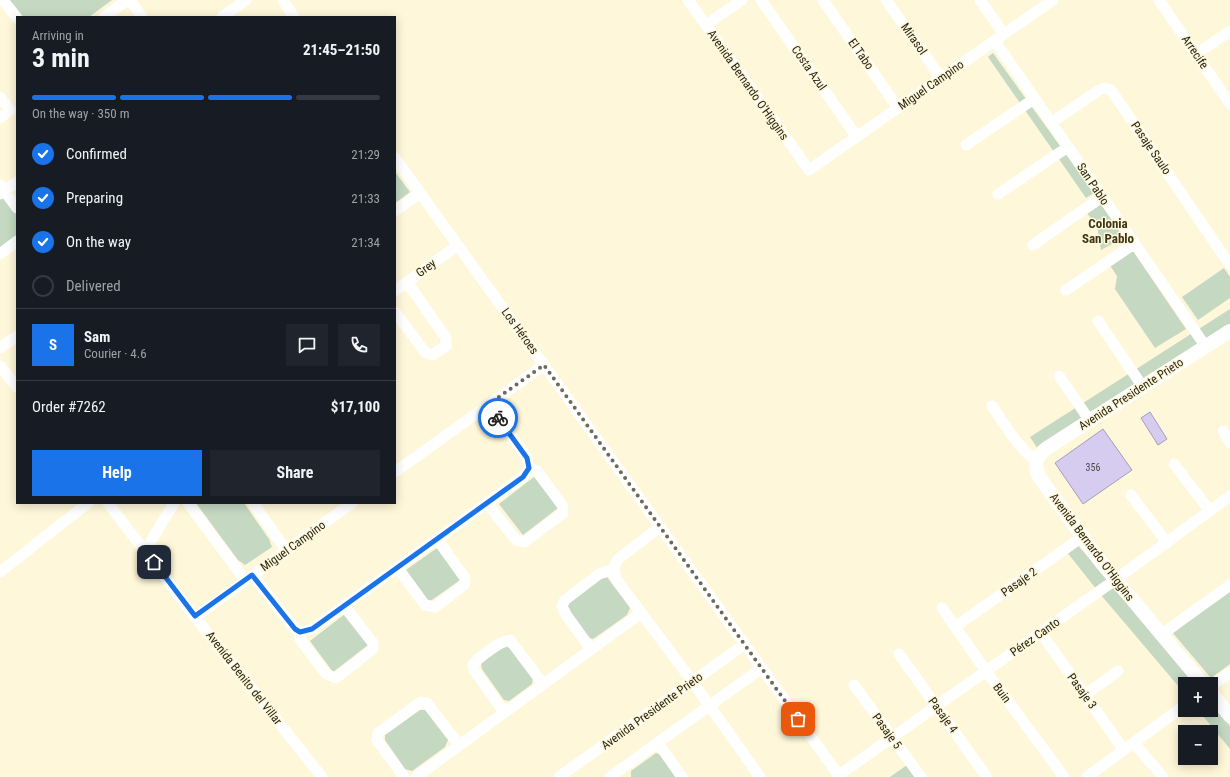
<!DOCTYPE html>
<html lang="en">
<head>
<meta charset="utf-8">
<style>
  :root { --surface:#171b24; --page:#20242c; --text:#f1f3f6; --muted:#9ea1a6; --line:#363941; --accent:#1a73e8 }
  body { margin:0; font-family:"Roboto Condensed",sans-serif; background:var(--page); color:var(--text); height:100vh; display:flex; flex-direction:column; font-size:15px; white-space:nowrap }
  * { box-sizing:border-box; margin:0 }
  p { font-size:13px; color:var(--muted) }
  .icon { flex:none; width:22px; height:22px; fill:none; stroke:currentColor; stroke-width:2; stroke-linecap:round; stroke-linejoin:round }
  .map { position:relative; flex:1; overflow:hidden }
  .panel { position:absolute; left:16px; top:16px; width:380px; height:488px; display:flex; flex-direction:column; background:var(--surface); border-radius:0px; box-shadow:0 2px 10px #0003 }
  .panel>* { flex:none }
  .controls { position:absolute; left:1178px; top:677px; display:grid; gap:8px }
  .controls a { display:grid; place-items:center; width:40px; height:40px; border-radius:0px; background:var(--surface); box-shadow:0 2px 10px #0003; font-size:20px }
  .pin { position:absolute; display:grid; place-items:center; width:34px; height:34px; color:#fff; margin:-17px; border-radius:8px; box-shadow:0 2px 6px #0006 }
  .courier { position:absolute; display:grid; place-items:center; width:40px; height:40px; margin:-20px; border:3px solid #1a73e8; border-radius:50%; background:#fff; color:#222; box-shadow:0 1px 5px #0007 }
  .overview em { font-style:normal; font-weight:700 }
  .overview div { display:flex; flex-direction:column-reverse }
  .overview { display:flex; align-items:center; justify-content:space-between; height:68px; padding:0 16px }
  h1 { font-size:26px; font-weight:700; line-height:30px }
  .bar { display:grid; grid-template-columns:repeat(4,1fr); gap:6px 4px; align-content:center; height:48px; padding:0 16px }
  .bar i { height:5px; border-radius:3px; background:var(--line) }
  .bar .on { background:var(--accent) }
  .bar p { grid-column:span 4 }
  .line { display:flex; align-items:center; gap:10px; padding:0 16px; border-top:1px solid var(--line) }
  .line div { flex:1 }
  .round { display:grid; place-items:center; flex:none; width:42px; height:42px; border-radius:0px; background:var(--page) }
  ol { padding:0 16px; list-style:none }
  li { display:flex; align-items:center; gap:12px; height:44px }
  li p { margin-inline-start:auto }
  li .icon { padding:4px; border-radius:50%; background:var(--accent); color:#fff; stroke-width:4 }
  li:last-child { color:var(--muted) }
  li i { width:22px; height:22px; border:2px solid var(--line); border-radius:50% }
  .cta { display:flex; gap:8px; margin-top:auto; padding:8px 16px }
  .cta a { flex:1; height:46px; border-radius:0px; background:var(--accent); color:#fff; font-size:16px; font-weight:700; line-height:46px; text-align:center }
  .cta a+a { background:var(--page); color:var(--text) }
  .map>svg:first-child { display:block }
  .green { fill:#c4d8c2 }
  .building { fill:#d5ccef; stroke:#a59dbe }
  .lines { fill:none; stroke-linecap:round; stroke-linejoin:round }
  .minor { stroke:#fff; stroke-width:11 }
  .major { stroke:#fff; stroke-width:14 }
  .done { stroke:#6f6a57; stroke-width:4; stroke-dasharray:0 7.2 }
  .route { stroke:#1a73e8; stroke-width:5 }
  .labels { text-anchor:middle; dominant-baseline:central; stroke-width:3; stroke-linejoin:round; paint-order:stroke }
  .number-label { font-size:10px; fill:#4f4a48 }
  .street-label { font-size:12px; fill:#221e11; stroke:#fef7d9 }
  .neighbourhood-label { font-size:13px; font-weight:bold; fill:#3e3616; stroke:#fef7d9 }
</style>
</head>
<body>
<div class="map">
<svg width="1230" height="777" viewBox="0 0 1230 777">
  <rect width="100%" height="100%" fill="#fef7d9"/>
  <path class="green" d="M9 0H112L89 17H22Z
    M993 53 1094 193 1086 198 988 57Z
    M395 172 410 192 395 203Z
    M4 196 17 212V237L0 250V199Z
    M1100 203 1125 237 1101 250 1097 226 1086 212Z
    M1131 248 1186 329 1155 348 1115 289 1117 276 1109 264Z
    M1224 268 1230 277V298L1198 320 1182 297Z
    M1230 309V325L1038 449 1030 437Z
    M534 477 558 508 523 535 499 504Z
    M196 503H244L269 539 272 547 245 565 238 560Z
    M1076 543 1195 684H1185V694L1101 595 1066 551Z
    M437 548 460 580 429 602 406 570Z
    M607 577 630 608 627 615 593 639 587 637 567 608V603L602 578Z
    M1230 592V664L1211 678 1172 632Z
    M345 614 368 645 333 672 310 641Z
    M505 646 512 649 533 678 532 684 509 701 504 700 482 669 481 663Z
    M1211 703 1230 726V749L1198 710H1211Z
    M420 710H425L448 740 445 747 412 771 405 769 385 740V735Z
    M656 753 661 755 677 777H631V771Z
    M907 765 915 777H890Z"/>
  <path class="building" d="M1150 412 1167 439 1158 445 1141 418Z
    M1103 429 1132 470 1083 504 1055 463Z"/>
  <g class="lines">
    <path class="minor" d="M3 0 17 18
      M130 0 142 17
      M283 0 294 17
      M688 0 809 170 1053 0
      M761 0 857 137
      M823 0 898 108
      M886 0 941 78
      M980 0 1004 34
      M1159 0 1230 104
      M104 17 127 0
      M222 17 246 0
      M706 25 742 0
      M995 41 1206 347
      M1196 54 1230 31
      M0 97 10 110 0 118
      M1051 123 1099 90 1104 88 1111 90 1230 265
      M966 145 1034 99
      M395 158 840 777
      M0 185 17 208
      M0 194 17 182
      M998 194 1068 147
      M395 211 420 193
      M1033 245 1102 197
      M0 254 17 241
      M1066 290 1134 244
      M395 291 458 245
      M395 312 425 352 432 355 446 346V338L407 282
      M1098 321 1143 387
      M0 348 17 336
      M0 366 17 387
      M1059 376 1090 421
      M992 406C1005 424 1018 449 1037 461
      M1223 431 1230 443
      M1174 464 1210 511
      M395 472 544 365
      M1131 495 1167 543
      M108 503 195 617 322 777
      M188 503 245 580
      M253 503 286 550
      M487 503 516 540 524 542 563 513 562 505 537 471 529 468
      M660 527 617 560 614 569 616 579 692 681 760 777
      M145 551 174 503
      M397 567 425 605 435 607 464 585 465 578 437 539
      M0 572 88 503
      M252 575 295 629 300 632 312 629 523 477 529 468 527 458 489 404
      M942 608 986 671 1064 777
      M195 617 352 503
      M955 627 1082 537
      M300 632V639L326 674 336 678 373 649V643L344 606
      M1041 633 1124 750
      M1161 635 1230 585
      M591 649 567 616 562 606 565 600 599 574 614 569
      M899 654 986 776
      M854 685 921 777
      M1211 686 1230 673
      M1085 695 1118 671
      M504 712 474 670 473 665C480 656 499 642 510 640L543 684
      M658 743 682 777
      M1134 743 1163 777
      M839 775 1115 580 1230 496
      M404 777 377 740 378 733 421 702 427 703 459 745
      M416 777 641 613
      M559 777 745 644
      M610 777 762 668
      M1087 777 1185 705"/>
    <path class="major" d="M1203 684 1100 561 1040 478C1033 467 1036 456 1047 448L1230 331
      M1211 693 1230 716"/>
  </g>
  <g class="lines">
    <path class="done" d="M498 418 489 404 544 365 798 719"/>
    <path class="route" d="M154 562 195 616 252 575 295 629 300 632 312 629 523 477 529 468 527 458 498 418"/>
  </g>
  <g class="labels">
    <g class="number-label">
      <text x="1093" y="467">356</text>
    </g>
    <g class="street-label">
      <text transform="translate(914 39) rotate(55)">Mirasol</text>
      <text transform="translate(1195 52) rotate(56)">Arrecife</text>
      <text transform="translate(861 54) rotate(55)">El Tabo</text>
      <text transform="translate(809 68) rotate(55)">Costa Azul</text>
      <text transform="translate(748 85) rotate(55)">Avenida Bernardo O'Higgins</text>
      <text transform="translate(931 85) rotate(-35)">Miguel Campino</text>
      <text transform="translate(1151 148) rotate(56)">Pasaje Saulo</text>
      <text transform="translate(1093 184) rotate(56)">San Pablo</text>
      <text transform="translate(426 268) rotate(-36)">Grey</text>
      <text transform="translate(520 331) rotate(54)">Los Héroes</text>
      <text transform="translate(1131 394) rotate(-33)">Avenida Presidente Prieto</text>
      <text transform="translate(293 546) rotate(-36)">Miguel Campino</text>
      <text transform="translate(1092 547) rotate(53)">Avenida Bernardo O'Higgins</text>
      <text transform="translate(1019 582) rotate(-35)">Pasaje 2</text>
      <text transform="translate(1035 637) rotate(-35)">Pérez Canto</text>
      <text transform="translate(244 678) rotate(52)">Avenida Benito del Villar</text>
      <text transform="translate(1082 691) rotate(54)">Pasaje 3</text>
      <text transform="translate(1002 693) rotate(54)">Buin</text>
      <text transform="translate(652 711) rotate(-36)">Avenida Presidente Prieto</text>
      <text transform="translate(943 715) rotate(54)">Pasaje 4</text>
      <text transform="translate(887 731) rotate(54)">Pasaje 5</text>
    </g>
    <g class="neighbourhood-label">
      <text x="1108" y="223">Colonia<tspan x="1108" dy="15">San Pablo</tspan></text>
    </g>
  </g>
</svg>
<div class="controls">
<a>+</a>
<a>−</a>
</div>
<div class="pin" style="left:798px;top:719px;background:#ea580c"><svg class="icon" aria-label="bag" viewBox="0 0 24 24"><path d="M5 8h14l-1 12H6zM9 8a3 3 0 0 1 6 0"/></svg></div>
<div class="pin" style="left:154px;top:562px;background:#1f2937"><svg class="icon" aria-label="home" viewBox="0 0 24 24"><path d="M3 11l9-7 9 7M6 9v11h12V9"/></svg></div>
<div class="courier" style="left:498px;top:418px"><svg class="icon" aria-label="bike" viewBox="0 0 24 24"><circle cx="6" cy="16" r="4"/><circle cx="18" cy="16" r="4"/><path d="M6 16l4-8h5l3 8M10 8l3 8H6M13 5h3"/></svg></div>
<section class="panel">
<div class="overview"><div><h1>3 min</h1><p>Arriving in</p></div><em>21:45–21:50</em></div>
<div class="bar"><i class="on"></i><i class="on"></i><i class="on"></i><i></i><p>On the way · 350 m</p></div>
<ol>
<li><svg class="icon" aria-label="check" viewBox="0 0 24 24"><path d="M5 12l5 5 9-10"/></svg>Confirmed<p>21:29</p></li>
<li><svg class="icon" aria-label="check" viewBox="0 0 24 24"><path d="M5 12l5 5 9-10"/></svg>Preparing<p>21:33</p></li>
<li><svg class="icon" aria-label="check" viewBox="0 0 24 24"><path d="M5 12l5 5 9-10"/></svg>On the way<p>21:34</p></li>
<li><i></i>Delivered</li>
</ol>
<div class="line" style="height:72px"><b class="round" style="background:var(--accent);color:#fff">S</b><div><b>Sam</b><p>Courier · 4.6</p></div><a class="round"><svg class="icon" aria-label="chat" viewBox="0 0 24 24"><path d="M4 5h16v11H9l-5 4z"/></svg></a><a class="round"><svg class="icon" aria-label="phone" viewBox="0 0 24 24"><path d="M5 4h4l2 5-3 2q2 4 5 5l2-3 5 2v4C11 20 4 13 5 4z"/></svg></a></div>
<div class="line" style="height:52px"><div>Order #7262</div><b>$17,100</b></div>
<div class="cta"><a>Help</a><a>Share</a></div>
</section>
</div>
</body>
</html>
